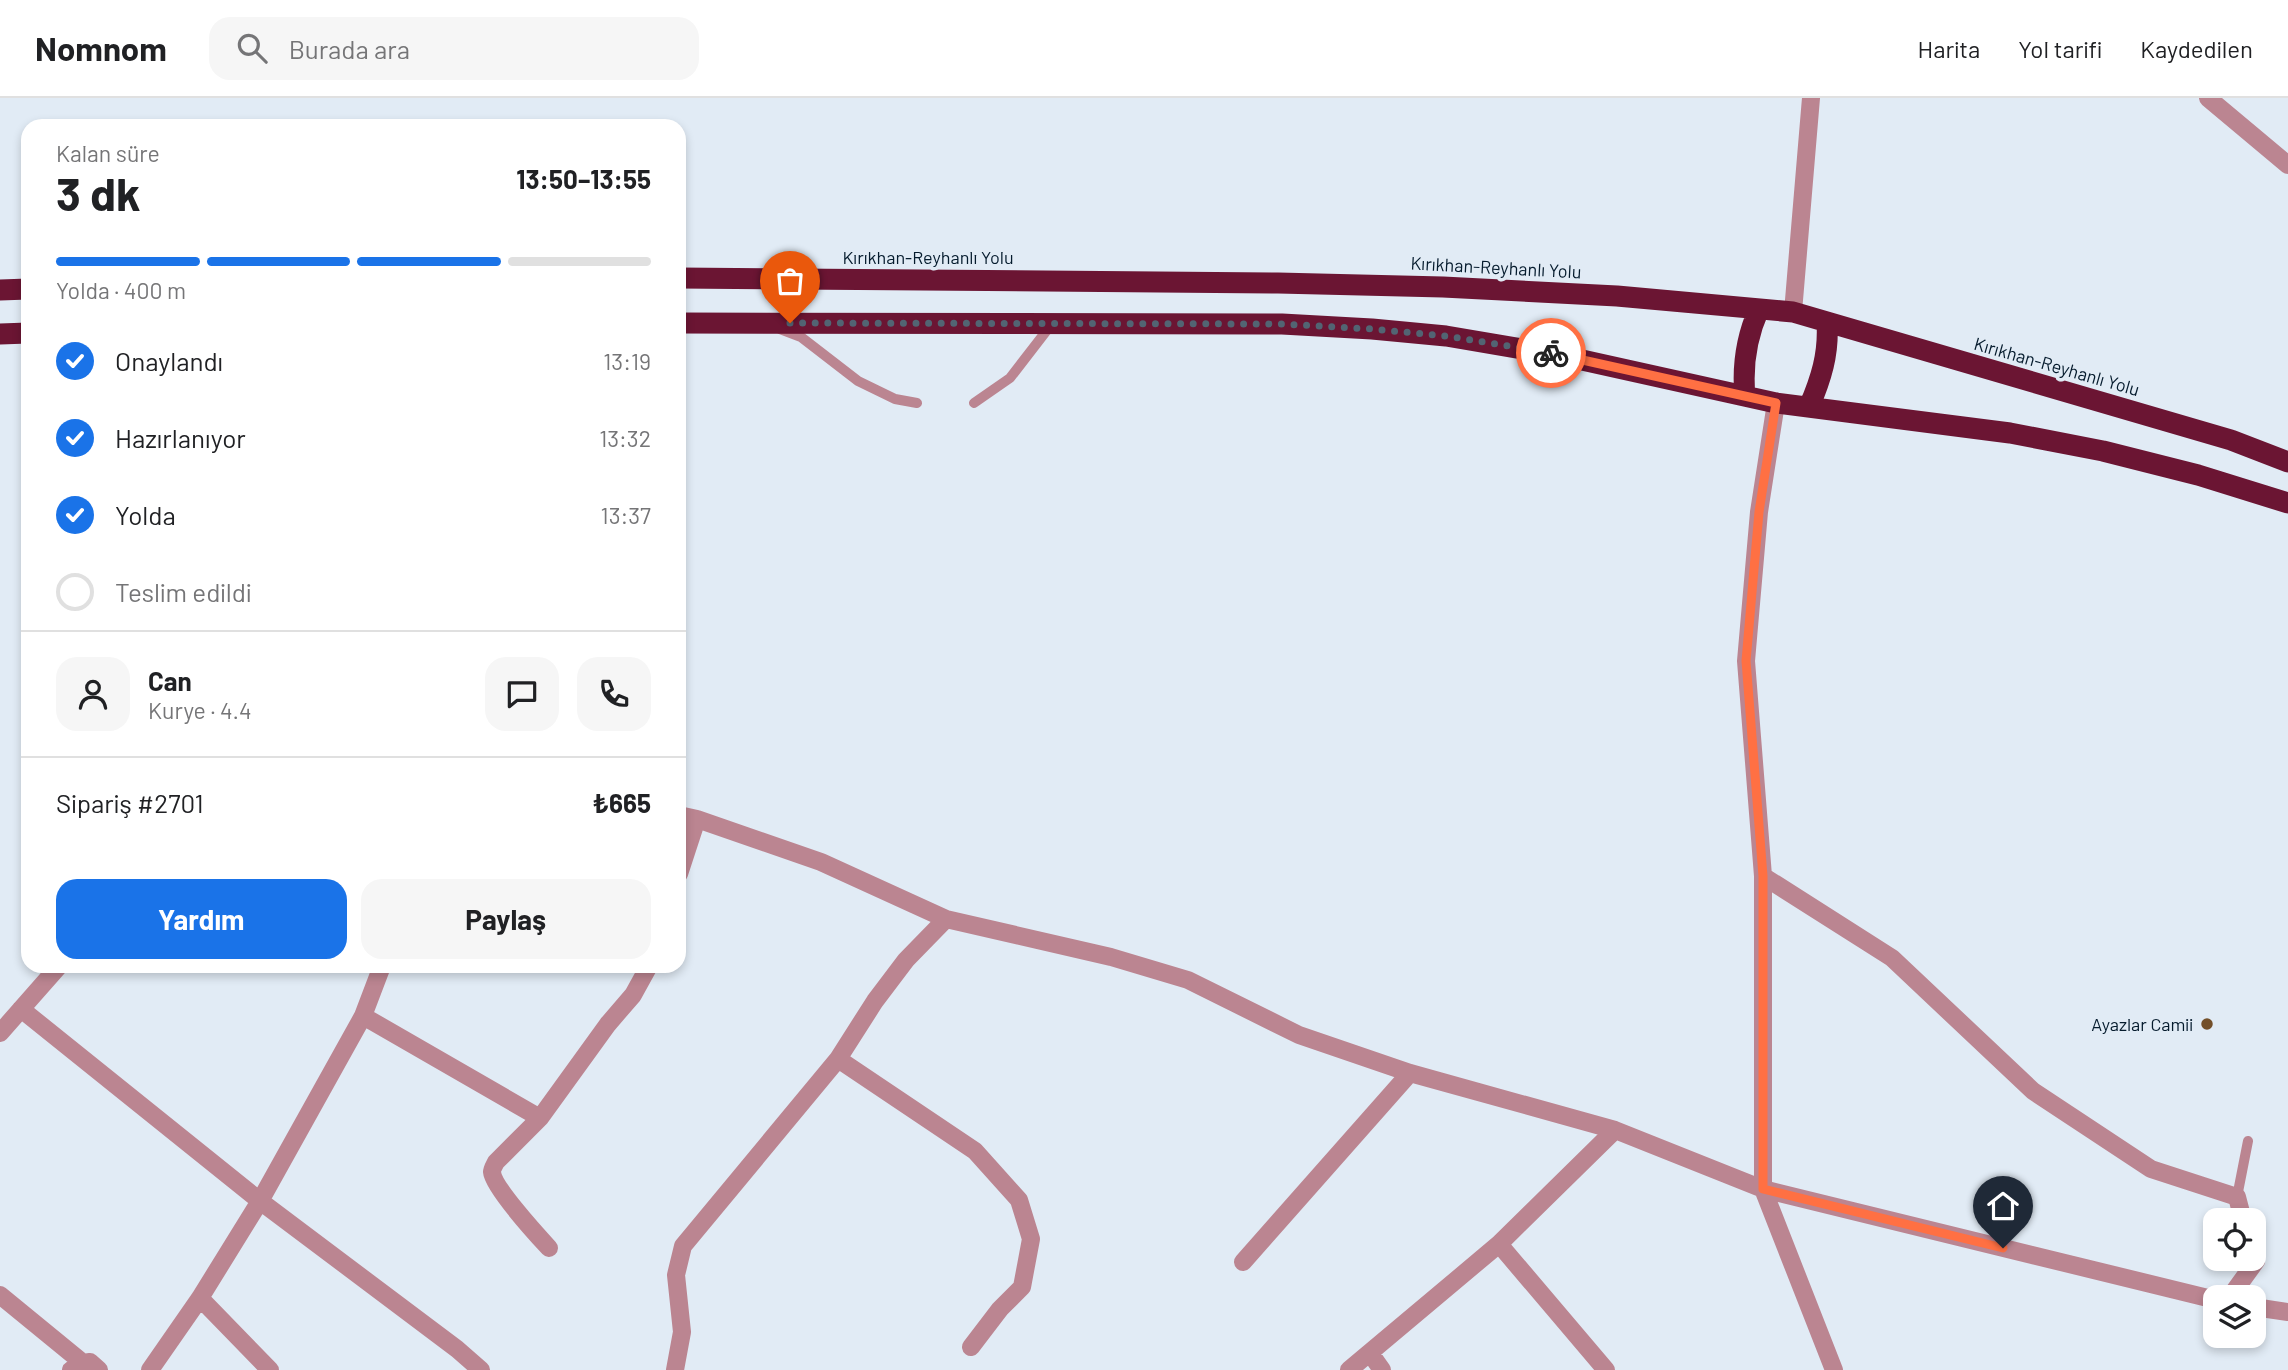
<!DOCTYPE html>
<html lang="tr">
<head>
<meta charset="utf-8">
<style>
  :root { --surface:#fff; --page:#f6f6f6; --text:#202124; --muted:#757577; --line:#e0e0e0; --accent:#1a73e8 }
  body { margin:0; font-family:Barlow,sans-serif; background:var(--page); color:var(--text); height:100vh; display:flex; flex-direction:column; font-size:26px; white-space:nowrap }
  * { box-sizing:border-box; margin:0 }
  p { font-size:23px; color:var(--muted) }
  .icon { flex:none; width:38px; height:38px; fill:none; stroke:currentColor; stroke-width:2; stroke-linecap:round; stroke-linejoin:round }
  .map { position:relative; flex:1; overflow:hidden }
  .sheet { position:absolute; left:21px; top:21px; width:665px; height:854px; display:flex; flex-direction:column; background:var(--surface); border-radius:21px; box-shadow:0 4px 10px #0003 }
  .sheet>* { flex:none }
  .fabs { position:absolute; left:2203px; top:1110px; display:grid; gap:14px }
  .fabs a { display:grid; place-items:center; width:63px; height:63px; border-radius:14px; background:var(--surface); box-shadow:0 4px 10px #0003; font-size:35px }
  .pin { position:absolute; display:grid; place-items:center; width:60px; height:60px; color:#fff; margin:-72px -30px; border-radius:50% 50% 50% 0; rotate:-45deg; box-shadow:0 0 7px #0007 }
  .pin .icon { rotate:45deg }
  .courier { position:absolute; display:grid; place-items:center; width:70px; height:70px; margin:-35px; border:5px solid #ff7043; border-radius:50%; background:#fff; color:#222; box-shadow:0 2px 9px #0007 }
  .head em { font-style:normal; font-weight:700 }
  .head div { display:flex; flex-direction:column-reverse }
  .head { display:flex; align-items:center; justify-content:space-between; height:119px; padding:0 35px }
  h1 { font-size:46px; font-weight:700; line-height:52px }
  .bar { display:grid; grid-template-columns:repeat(4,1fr); gap:10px 7px; align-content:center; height:84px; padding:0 35px }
  .bar i { height:9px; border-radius:5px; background:var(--line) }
  .bar .selected { background:var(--accent) }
  .bar p { grid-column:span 4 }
  .line { display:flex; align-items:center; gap:18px; padding:0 35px; border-top:2px solid var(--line) }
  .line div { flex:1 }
  .round { display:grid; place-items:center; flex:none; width:74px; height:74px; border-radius:21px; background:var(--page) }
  ol { padding:0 35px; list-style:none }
  li { display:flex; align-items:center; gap:21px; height:77px }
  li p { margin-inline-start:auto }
  li .icon { padding:7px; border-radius:50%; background:var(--accent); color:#fff; stroke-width:4 }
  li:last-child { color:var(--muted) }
  li i { width:38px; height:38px; border:4px solid var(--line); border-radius:50% }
  .primary-button { display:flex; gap:14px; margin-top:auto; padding:14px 35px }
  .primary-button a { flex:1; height:80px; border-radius:21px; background:var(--accent); color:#fff; font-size:28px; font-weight:700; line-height:80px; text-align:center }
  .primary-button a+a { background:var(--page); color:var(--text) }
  header { display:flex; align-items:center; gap:42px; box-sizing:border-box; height:98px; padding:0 35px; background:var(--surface); border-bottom:2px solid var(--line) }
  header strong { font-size:33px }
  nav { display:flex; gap:38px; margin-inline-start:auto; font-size:24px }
  .search { width:490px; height:63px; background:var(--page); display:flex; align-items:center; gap:18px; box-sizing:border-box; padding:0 24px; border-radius:21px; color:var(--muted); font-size:26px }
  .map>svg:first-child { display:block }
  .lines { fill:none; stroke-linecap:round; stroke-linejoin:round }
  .lane { stroke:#bb8591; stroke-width:10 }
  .street { stroke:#bb8591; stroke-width:18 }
  .highway { stroke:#6b1533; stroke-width:21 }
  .done { stroke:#526473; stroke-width:7; stroke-dasharray:0 12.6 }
  .route { stroke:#ff7043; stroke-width:9 }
  .poi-dot { fill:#734f29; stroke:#e1ebf5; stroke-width:2.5 }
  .labels { text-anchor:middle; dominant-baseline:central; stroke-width:7; stroke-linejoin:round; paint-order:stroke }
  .street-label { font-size:18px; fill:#051b2d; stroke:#e1ebf5 }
  .poi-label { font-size:18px; fill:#051b2d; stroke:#e1ebf5; text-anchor:end }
</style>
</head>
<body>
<header>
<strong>Nomnom</strong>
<div class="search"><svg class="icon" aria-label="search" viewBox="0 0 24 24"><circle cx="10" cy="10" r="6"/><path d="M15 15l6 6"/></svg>Burada ara</div>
<nav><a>Harita</a><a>Yol tarifi</a><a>Kaydedilen</a></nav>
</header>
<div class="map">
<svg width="2288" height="1272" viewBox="0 0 2288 1272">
  <rect width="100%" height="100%" fill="#e1ebf5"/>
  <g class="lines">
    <path class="lane" d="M780 231 801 239 858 283 895 301 917 305
      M974 305 1010 280 1051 227
      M2237 1099 2248 1043"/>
    <path class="street" d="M2208 0 2288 67
      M1793 214 1811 0
      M1776 305 1759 414 1746 563 1763 778V1091L2216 1202
      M679 717 697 721 821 764 946 821 1111 859 1188 882 1299 937 1410 975 1615 1032 1763 1091 1834 1272
      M679 776 697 721
      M1763 778 1892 860 2033 993 2151 1071 2237 1099 2243 1122
      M21 911 260 1103 457 1251 481 1272
      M363 918 540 1020
      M0 935 59 868
      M838 961 975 1053 1019 1102 1031 1141 1022 1189 1000 1211 971 1249
      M1499 1146 1606 1272
      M549 1150C537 1137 493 1089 492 1074 492 1071 494 1068 496 1064L540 1020 608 926 633 897 649 868
      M1243 1164 1410 975
      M0 1197 83 1265
      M2230 1199 2256 1163 2254 1158
      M200 1200 270 1272
      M2254 1209 2288 1214
      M1370 1255 1382 1272
      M71 1272 83 1265 90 1264 99 1272
      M150 1272 200 1200 260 1103 363 918 382 868
      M675 1272 682 1234 676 1177 683 1148 838 961 875 903 906 862 946 821
      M1349 1272 1499 1146 1615 1032"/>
    <path class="highway" d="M679 180 1278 185 1443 189 1617 198 1793 214 2231 342 2288 364
      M0 192 28 191
      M679 225 1282 226 1372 231 1446 238 1564 258 1776 305 2010 335 2103 353 2198 377 2288 405
      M0 236 28 235
      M1745 298C1742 267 1746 240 1759 211
      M1809 309C1821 281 1829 256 1827 225"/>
  </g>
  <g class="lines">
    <path class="done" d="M790 225 1282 226 1372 231 1446 238 1551 255"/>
    <path class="route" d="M1551 255 1776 305 1759 414 1746 563 1763 778V1091L2003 1150"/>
  </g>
  <circle class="poi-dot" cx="2207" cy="926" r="7"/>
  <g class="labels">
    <g class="street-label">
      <text x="928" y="159">Kırıkhan-Reyhanlı Yolu</text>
      <text transform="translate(1496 169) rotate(3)">Kırıkhan-Reyhanlı Yolu</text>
      <text transform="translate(2057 268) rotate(16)">Kırıkhan-Reyhanlı Yolu</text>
    </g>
    <g class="poi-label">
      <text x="2193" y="926">Ayazlar Camii</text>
    </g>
  </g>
</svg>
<div class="fabs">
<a><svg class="icon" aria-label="locate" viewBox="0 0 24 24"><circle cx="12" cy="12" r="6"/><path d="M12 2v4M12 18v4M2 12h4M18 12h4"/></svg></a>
<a><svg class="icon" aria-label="layers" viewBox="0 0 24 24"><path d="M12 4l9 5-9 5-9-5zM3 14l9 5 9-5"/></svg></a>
</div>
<div class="pin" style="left:790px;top:225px;background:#ea580c"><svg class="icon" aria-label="bag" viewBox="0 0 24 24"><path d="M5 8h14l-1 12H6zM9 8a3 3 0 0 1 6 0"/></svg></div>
<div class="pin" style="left:2003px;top:1150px;background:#1f2937"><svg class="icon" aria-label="home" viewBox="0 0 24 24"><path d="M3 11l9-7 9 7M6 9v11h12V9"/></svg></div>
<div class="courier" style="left:1551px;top:255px"><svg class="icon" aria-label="bike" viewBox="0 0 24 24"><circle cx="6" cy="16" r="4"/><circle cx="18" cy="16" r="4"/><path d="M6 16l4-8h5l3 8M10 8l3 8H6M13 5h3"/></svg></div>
<section class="sheet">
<div class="head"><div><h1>3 dk</h1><p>Kalan süre</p></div><em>13:50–13:55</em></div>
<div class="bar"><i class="selected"></i><i class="selected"></i><i class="selected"></i><i></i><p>Yolda · 400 m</p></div>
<ol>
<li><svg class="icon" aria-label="check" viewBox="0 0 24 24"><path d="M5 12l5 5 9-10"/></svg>Onaylandı<p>13:19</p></li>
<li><svg class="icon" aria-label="check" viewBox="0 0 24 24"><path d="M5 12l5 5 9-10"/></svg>Hazırlanıyor<p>13:32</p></li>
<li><svg class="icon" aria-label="check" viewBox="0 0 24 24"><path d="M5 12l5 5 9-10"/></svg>Yolda<p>13:37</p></li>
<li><i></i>Teslim edildi</li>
</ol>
<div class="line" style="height:126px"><a class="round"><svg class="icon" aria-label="person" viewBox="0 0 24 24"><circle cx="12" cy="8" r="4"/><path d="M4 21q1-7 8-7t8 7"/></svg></a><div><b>Can</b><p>Kurye · 4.4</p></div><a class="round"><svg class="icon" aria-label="chat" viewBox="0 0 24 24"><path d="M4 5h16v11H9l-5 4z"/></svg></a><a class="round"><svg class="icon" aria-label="phone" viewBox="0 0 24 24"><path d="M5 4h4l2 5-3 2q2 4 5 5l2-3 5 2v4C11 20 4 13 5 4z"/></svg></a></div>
<div class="line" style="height:91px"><div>Sipariş #2701</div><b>₺665</b></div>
<div class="primary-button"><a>Yardım</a><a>Paylaş</a></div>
</section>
</div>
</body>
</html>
